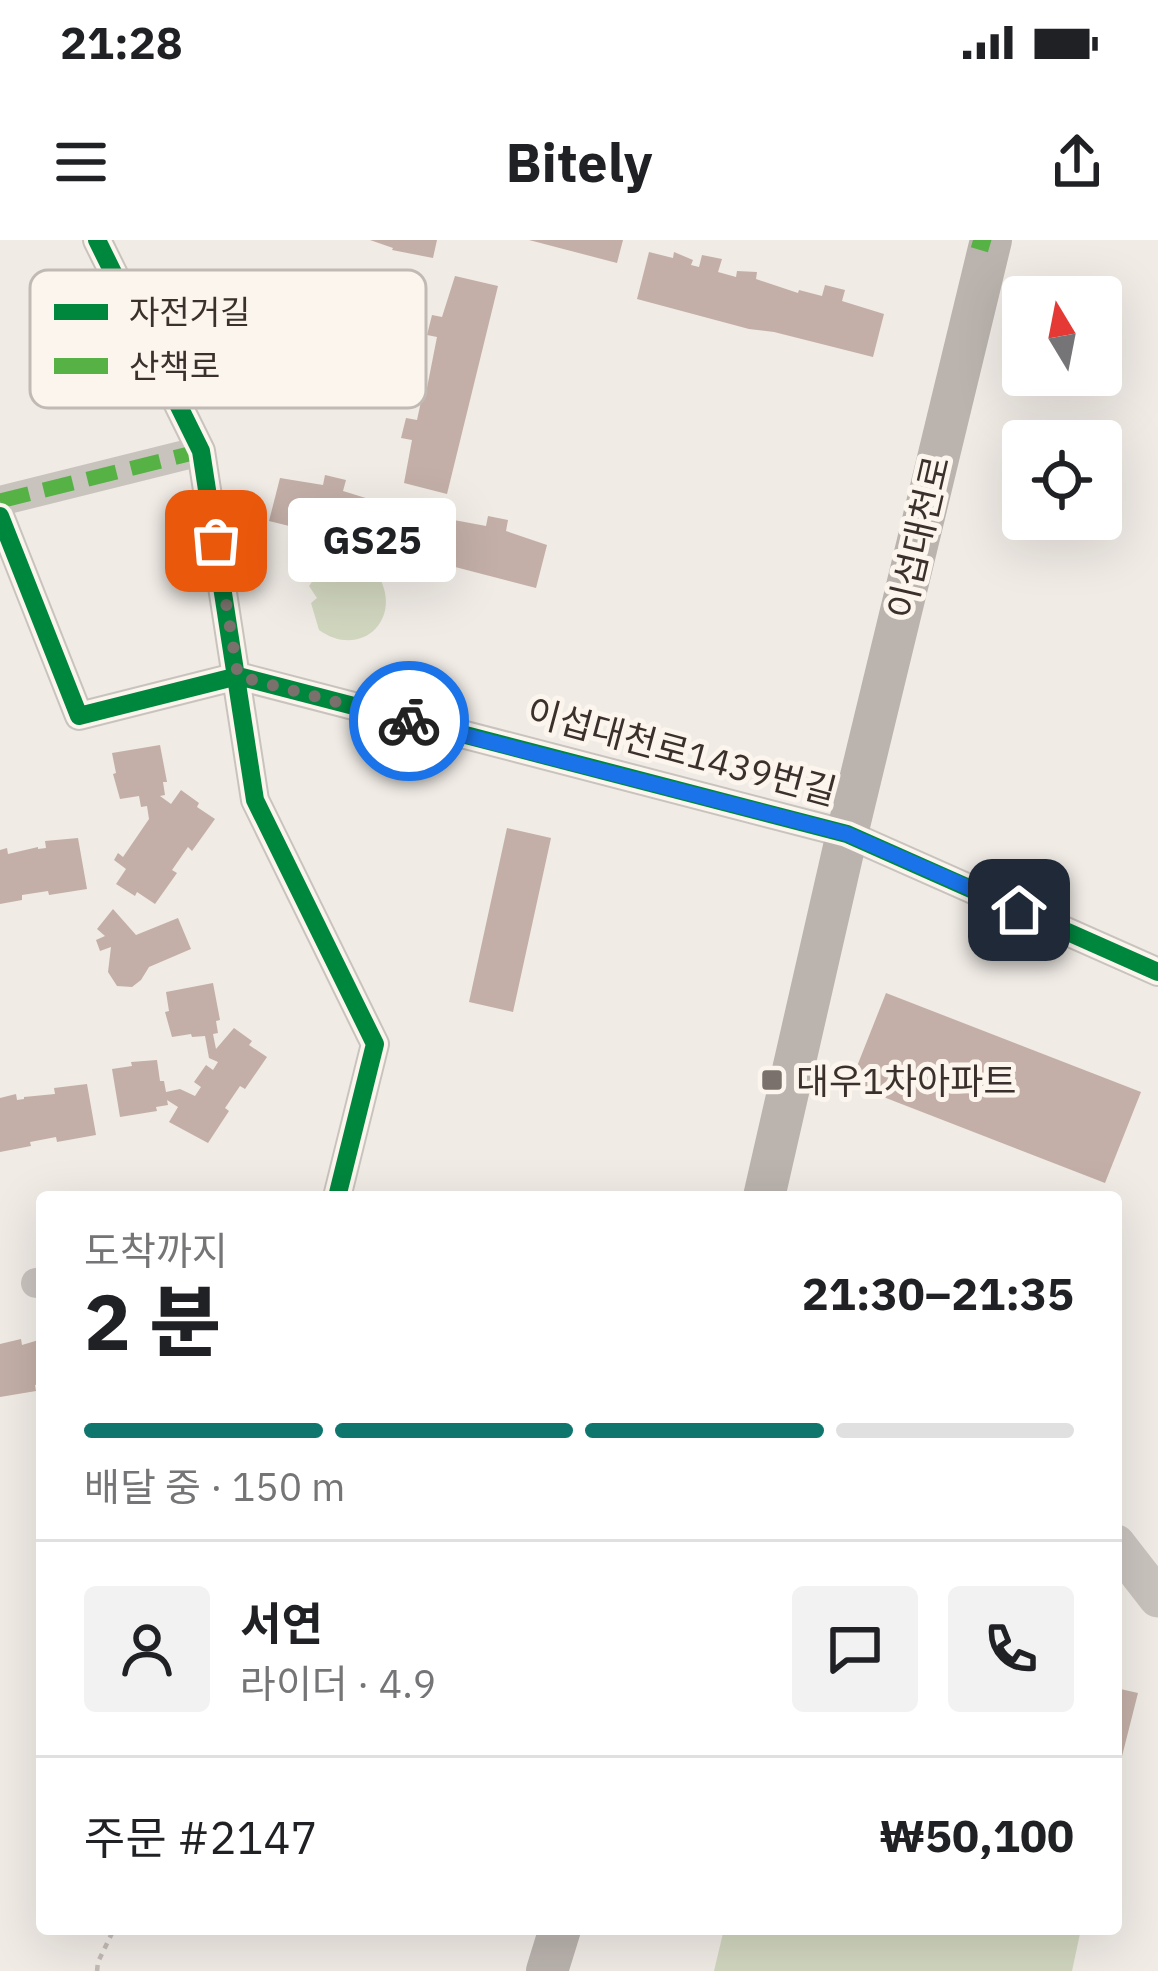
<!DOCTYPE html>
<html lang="ko">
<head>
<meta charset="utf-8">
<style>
  :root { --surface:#fff; --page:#f2f2f2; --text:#202124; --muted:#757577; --line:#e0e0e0; --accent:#0f766e }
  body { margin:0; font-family:"IBM Plex Sans","Noto Sans KR",sans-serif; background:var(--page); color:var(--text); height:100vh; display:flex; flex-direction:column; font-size:45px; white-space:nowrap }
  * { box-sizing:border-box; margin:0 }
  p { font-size:39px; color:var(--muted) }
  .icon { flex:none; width:66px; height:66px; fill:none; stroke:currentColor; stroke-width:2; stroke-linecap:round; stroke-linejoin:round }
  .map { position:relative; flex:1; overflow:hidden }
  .sheet { position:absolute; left:36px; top:951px; width:1086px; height:744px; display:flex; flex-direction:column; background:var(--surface); border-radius:12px; box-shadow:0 12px 48px #0002 }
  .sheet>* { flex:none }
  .needle { width:78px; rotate:350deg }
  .tools { position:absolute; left:1002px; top:36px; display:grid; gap:24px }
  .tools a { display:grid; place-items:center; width:120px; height:120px; border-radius:12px; background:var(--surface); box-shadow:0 12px 48px #0002; font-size:60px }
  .pin { position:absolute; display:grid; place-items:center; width:102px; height:102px; color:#fff; margin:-51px; border-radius:24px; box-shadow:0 6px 18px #0006 }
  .courier { position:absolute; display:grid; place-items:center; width:120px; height:120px; margin:-60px; border:9px solid #1a73e8; border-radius:50%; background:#fff; color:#222; box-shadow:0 3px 15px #0007 }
  .bubble { position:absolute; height:84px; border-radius:12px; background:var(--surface); box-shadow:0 12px 48px #0002; font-size:39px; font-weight:800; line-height:84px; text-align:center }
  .overview em { font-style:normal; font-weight:800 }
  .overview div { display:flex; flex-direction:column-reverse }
  .overview { display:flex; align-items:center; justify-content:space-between; height:204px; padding:0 48px }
  h1 { font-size:78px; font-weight:800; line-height:90px }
  .bar { display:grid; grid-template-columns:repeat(4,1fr); gap:18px 12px; align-content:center; height:144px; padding:0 48px }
  .bar i { height:15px; border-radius:9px; background:var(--line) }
  .bar .current { background:var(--accent) }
  .bar p { grid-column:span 4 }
  .line { display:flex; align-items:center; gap:30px; padding:0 48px; border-top:3px solid var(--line) }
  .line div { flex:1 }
  .round { display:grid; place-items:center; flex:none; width:126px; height:126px; border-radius:12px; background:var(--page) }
  .status { display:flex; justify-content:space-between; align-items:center; height:84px; padding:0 60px; background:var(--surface); direction:ltr }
  .status svg { height:33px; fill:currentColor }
  header { display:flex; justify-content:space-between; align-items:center; height:156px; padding:0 48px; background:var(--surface); font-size:54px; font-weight:800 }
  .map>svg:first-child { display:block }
  .green { fill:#d1d6bf }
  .building { fill:#c3afa7 }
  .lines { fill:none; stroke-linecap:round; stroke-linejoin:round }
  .path { stroke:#c2bbb6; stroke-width:4.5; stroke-dasharray:6 6; stroke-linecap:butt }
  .minor { stroke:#c9c3be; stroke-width:30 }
  .tertiary { stroke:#c9c3be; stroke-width:39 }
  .secondary { stroke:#bab3ae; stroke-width:42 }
  .quiet { stroke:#57b246; stroke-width:15; stroke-dasharray:30 15; stroke-linecap:butt }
  .cycleway-casing { stroke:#fbf5ee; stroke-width:26 }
  .cycleway { stroke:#00873e; stroke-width:18 }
  .done { stroke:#7a716c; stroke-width:12; stroke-dasharray:0 21.6 }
  .route { stroke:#1a73e8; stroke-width:15 }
  .poi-dot { fill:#7a716c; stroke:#fbf5ee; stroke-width:4.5 }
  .labels { text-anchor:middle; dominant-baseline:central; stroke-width:10; stroke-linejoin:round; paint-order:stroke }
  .street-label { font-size:36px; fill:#3b302b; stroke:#fbf5ee }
  .poi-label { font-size:36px; fill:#3b302b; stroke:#fbf5ee; text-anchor:start }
  .key { fill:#fbf5ee; stroke:#c1bab4; stroke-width:3 }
  .key-label { font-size:33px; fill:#3b302b }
</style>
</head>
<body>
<div class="status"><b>21:28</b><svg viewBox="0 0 49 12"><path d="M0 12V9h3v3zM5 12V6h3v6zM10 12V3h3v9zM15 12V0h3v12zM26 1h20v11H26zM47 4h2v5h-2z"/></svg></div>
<header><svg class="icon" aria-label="menu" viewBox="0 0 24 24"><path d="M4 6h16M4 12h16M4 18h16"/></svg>Bitely<svg class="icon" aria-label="share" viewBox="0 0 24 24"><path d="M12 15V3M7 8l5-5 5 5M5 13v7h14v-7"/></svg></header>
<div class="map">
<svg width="1158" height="1731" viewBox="0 0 1158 1731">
  <rect width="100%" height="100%" fill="#f0ebe5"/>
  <path class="green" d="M332 324 378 335C404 379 361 420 319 390L311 363 317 358 309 346 319 332Z
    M724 1689H1081L1072 1731H714Z"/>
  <path class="building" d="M370 0H437L433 18 392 10 393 8Z
    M529 0H623L617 23Z
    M649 12 673 18 674 12 693 20 691 25 699 27 702 15 722 19 718 32 736 37 737 31 757 32 756 39 798 53 799 50 822 56 825 45 845 50 842 61 884 74 873 117 774 92 749 89 637 59Z
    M455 36 498 46 447 254 404 243 412 200 401 198 406 178 417 180 422 157 425 158 437 97 427 95 432 75 442 77Z
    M325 235 346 240 343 251 385 264 374 307 269 281 280 238 323 245Z
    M488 276 508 280 506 291 547 305 536 348 432 321 443 278 486 286Z
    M160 505 167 542H163L165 555 160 556 171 564 181 550 199 563 197 567 215 579 192 611 188 607 172 630 177 633 155 664 137 652 135 656 116 644 126 629 114 620 118 613 123 617 149 579 147 566 141 567 139 556 120 559 113 534 116 533 112 513Z
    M507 588 551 598 513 772 469 762Z
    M78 598 87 649 49 655 48 651 22 655V660L0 664V610L7 608 8 614 38 607V609L46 608 45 601Z
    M113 669 136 695 178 678 191 709 149 727 141 740 132 747 117 746 108 732 111 707 100 711 96 700 105 696 97 689Z
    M213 743 220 780 216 781 218 793 213 794 216 809 234 788 252 801 249 805 267 817 245 849 240 846 225 868 229 871 208 903 169 882 178 867 167 860 168 865 156 867 157 871 120 877 112 829 132 826 131 822 157 820 160 841H164L166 852 180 849 195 856 201 847 194 842 206 825 213 830 218 822 209 818 205 796 192 797 191 794 172 797 165 772 169 771 166 752Z
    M886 753 1141 852 1105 943 850 844Z
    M87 844 96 895 57 902 56 897 30 902 31 906 0 912V858L16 854 17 860 24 859V857L55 854 54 848Z
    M21 1099 22 1105 42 1099V1144L35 1145 36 1151 0 1157V1104Z
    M1116 1448 1138 1453 1118 1532H1116Z"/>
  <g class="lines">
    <path class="path" d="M97 1731 98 1722 114 1689"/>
    <path class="minor" d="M97 0 201 211 255 560 375 804 337 957
      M0 261 201 211
      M0 276 79 476 238 436 847 594 1158 732
      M36 1043 42 1042"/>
    <path class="tertiary" d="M1116 1304 1158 1358"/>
    <path class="secondary" d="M764 957 847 594 991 0
      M547 1731 560 1689"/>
    <path class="quiet" d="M973 0 990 5
      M0 261 201 211"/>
    <g class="cycleway-casing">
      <path id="cycleway" d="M97 0 201 211 255 560 375 804 337 957
        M0 276 79 476 238 436 847 594 1158 732"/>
    </g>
    <use href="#cycleway" class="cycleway"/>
  </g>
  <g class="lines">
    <path class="done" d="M216 301 238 436 409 481"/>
    <path class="route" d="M409 481 847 594 1019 670"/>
  </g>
  <rect class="poi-dot" x="760" y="828" width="24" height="24" rx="6"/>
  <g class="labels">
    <g class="street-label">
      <text transform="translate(918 297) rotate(-77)">이섭대천로</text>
      <text transform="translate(682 511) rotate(15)">이섭대천로1439번길</text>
    </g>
    <g class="poi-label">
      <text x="796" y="840">대우1차아파트</text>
    </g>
  </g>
  <rect x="30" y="30" width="396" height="138" rx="18" class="key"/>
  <rect x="54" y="64" width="54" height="16" fill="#00873e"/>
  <rect x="54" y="118" width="54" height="16" fill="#57b246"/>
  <g class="key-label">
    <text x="129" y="84">자전거길</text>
    <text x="129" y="138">산책로</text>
  </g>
</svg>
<div class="tools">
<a><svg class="needle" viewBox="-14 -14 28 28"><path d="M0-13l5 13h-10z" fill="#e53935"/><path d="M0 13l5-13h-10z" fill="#757577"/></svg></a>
<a><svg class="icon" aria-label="locate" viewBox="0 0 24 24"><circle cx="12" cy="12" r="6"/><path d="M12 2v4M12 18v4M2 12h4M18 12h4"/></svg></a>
</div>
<div class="pin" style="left:216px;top:301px;background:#ea580c"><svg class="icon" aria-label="bag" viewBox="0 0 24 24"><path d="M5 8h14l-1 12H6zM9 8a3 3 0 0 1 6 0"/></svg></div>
<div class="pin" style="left:1019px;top:670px;background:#1f2937"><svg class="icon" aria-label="home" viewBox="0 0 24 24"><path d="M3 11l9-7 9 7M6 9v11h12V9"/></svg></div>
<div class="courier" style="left:409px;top:481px"><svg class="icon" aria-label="bike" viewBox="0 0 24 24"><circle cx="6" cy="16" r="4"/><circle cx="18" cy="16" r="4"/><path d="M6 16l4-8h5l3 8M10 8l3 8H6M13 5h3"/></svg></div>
<div class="bubble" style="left:288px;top:258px;width:168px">GS25</div>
<section class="sheet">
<div class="overview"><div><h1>2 분</h1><p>도착까지</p></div><em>21:30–21:35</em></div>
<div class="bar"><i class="current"></i><i class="current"></i><i class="current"></i><i></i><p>배달 중 · 150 m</p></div>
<div class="line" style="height:216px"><a class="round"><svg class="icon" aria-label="person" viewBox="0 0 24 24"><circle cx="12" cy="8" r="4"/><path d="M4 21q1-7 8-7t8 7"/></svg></a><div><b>서연</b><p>라이더 · 4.9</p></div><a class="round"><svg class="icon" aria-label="chat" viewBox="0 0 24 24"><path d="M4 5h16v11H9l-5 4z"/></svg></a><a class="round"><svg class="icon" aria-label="phone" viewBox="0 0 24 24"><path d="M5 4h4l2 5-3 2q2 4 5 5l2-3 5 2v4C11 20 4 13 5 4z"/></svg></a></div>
<div class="line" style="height:156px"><div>주문 #2147</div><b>₩50,100</b></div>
</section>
</div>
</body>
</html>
